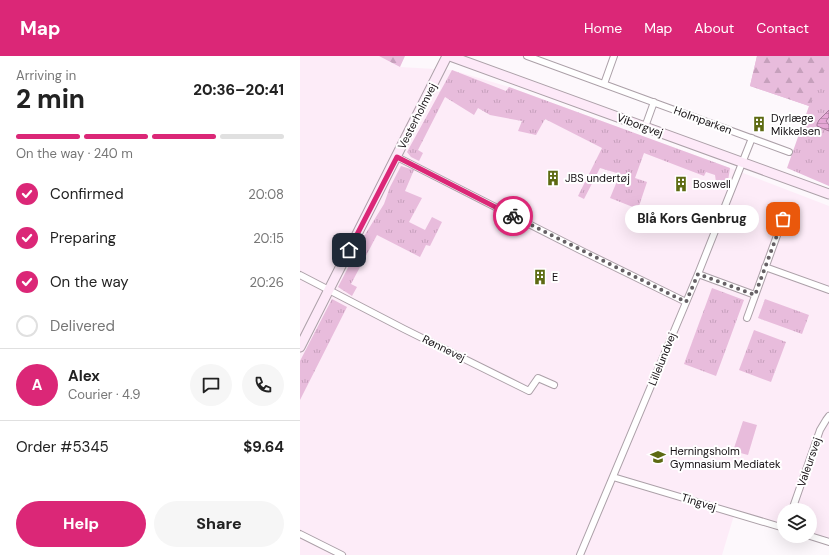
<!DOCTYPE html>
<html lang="en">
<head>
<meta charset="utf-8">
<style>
  :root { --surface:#fff; --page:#f6f6f6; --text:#222; --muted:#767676; --line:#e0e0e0; --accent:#db2777 }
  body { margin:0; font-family:"DM Sans",sans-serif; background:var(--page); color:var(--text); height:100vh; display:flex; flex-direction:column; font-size:15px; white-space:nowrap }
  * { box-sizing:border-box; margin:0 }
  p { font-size:13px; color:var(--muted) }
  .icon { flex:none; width:22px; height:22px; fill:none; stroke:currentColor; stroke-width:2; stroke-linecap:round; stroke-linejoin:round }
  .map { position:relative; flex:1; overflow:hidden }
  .panel { display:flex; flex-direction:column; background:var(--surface); width:300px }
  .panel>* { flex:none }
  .buttons { position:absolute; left:477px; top:447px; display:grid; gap:8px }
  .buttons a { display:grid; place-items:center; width:40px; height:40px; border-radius:50%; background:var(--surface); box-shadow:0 4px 16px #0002; font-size:20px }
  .pin { position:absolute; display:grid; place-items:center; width:34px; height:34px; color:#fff; margin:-17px; border-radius:8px; box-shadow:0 2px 6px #0006 }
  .courier { position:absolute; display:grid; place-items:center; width:40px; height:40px; margin:-20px; border:3px solid #db2777; border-radius:50%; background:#fff; color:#222; box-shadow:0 1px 5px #0007 }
  .bubble { position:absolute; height:28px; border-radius:14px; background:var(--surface); box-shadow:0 4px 16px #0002; font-size:13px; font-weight:800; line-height:28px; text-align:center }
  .head em { font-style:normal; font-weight:800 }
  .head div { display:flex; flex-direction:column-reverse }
  .head { display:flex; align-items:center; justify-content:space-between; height:68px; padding:0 16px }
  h1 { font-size:26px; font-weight:800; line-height:30px }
  .bar { display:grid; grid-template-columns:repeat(4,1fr); gap:6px 4px; align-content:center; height:48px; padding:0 16px }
  .bar i { height:5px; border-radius:3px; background:var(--line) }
  .bar .on { background:var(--accent) }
  .bar p { grid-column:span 4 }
  .line { display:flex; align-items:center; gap:10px; padding:0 16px; border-top:1px solid var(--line) }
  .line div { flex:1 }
  .round { display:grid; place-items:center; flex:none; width:42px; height:42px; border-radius:21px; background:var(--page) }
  ol { padding:0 16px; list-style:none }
  li { display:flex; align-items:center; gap:12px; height:44px }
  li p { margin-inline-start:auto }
  li .icon { padding:4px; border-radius:50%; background:var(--accent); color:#fff; stroke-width:4 }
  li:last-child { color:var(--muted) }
  li i { width:22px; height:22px; border:2px solid var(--line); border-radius:50% }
  .cta { display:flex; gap:8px; margin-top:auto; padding:8px 16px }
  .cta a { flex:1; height:46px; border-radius:24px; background:var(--accent); color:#fff; font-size:16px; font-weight:800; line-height:46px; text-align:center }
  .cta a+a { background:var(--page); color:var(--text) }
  header { display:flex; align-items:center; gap:24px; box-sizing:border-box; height:56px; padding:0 20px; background:var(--accent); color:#fff }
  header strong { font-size:19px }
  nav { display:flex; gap:22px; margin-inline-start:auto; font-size:14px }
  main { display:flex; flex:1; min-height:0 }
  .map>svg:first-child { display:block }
  .built { fill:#fdecf8 }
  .grass { fill:url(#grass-tufts) }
  .forest { fill:url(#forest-firs) }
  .pitch { fill:#e8bcdc }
  .water { fill:url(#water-rules); stroke:#a6799b }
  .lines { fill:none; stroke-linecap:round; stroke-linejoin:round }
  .street-casing { stroke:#aca0a8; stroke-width:8 }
  .secondary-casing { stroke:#aca0a8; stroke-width:11 }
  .street { stroke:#fff; stroke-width:6 }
  .secondary { stroke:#fde9f8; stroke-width:9 }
  .done { stroke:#666165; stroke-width:4; stroke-dasharray:0 7.2 }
  .route { stroke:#db2777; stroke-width:5 }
  .labels { text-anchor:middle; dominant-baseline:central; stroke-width:4; stroke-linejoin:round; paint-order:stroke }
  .street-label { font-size:11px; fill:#140f13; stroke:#fff }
  .poi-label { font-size:11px; fill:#140f13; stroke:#fff; text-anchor:start }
</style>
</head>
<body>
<header>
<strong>Map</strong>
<nav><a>Home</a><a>Map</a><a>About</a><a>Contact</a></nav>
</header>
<main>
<section class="panel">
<div class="head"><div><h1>2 min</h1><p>Arriving in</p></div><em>20:36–20:41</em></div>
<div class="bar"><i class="on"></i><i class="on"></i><i class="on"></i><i></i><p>On the way · 240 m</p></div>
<ol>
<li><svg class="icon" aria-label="check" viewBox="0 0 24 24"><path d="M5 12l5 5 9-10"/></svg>Confirmed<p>20:08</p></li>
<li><svg class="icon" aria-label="check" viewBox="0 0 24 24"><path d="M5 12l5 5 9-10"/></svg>Preparing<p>20:15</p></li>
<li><svg class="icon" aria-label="check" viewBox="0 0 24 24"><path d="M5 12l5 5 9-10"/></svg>On the way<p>20:26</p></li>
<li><i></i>Delivered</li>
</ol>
<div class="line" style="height:72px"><b class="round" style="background:var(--accent);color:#fff">A</b><div><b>Alex</b><p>Courier · 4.9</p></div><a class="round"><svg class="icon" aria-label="chat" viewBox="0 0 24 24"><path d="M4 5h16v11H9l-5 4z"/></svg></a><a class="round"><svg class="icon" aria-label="phone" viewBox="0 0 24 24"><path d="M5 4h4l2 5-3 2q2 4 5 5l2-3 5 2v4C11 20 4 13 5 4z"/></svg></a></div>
<div class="line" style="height:52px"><div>Order #5345</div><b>$9.64</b></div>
<div class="cta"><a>Help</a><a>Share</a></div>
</section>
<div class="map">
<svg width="529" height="499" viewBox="0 0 529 499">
  <defs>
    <pattern id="grass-tufts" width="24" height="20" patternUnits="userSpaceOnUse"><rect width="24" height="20" fill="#e8bcdc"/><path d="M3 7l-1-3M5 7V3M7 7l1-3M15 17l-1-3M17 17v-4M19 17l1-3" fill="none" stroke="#c6a0bc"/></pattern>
    <pattern id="forest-firs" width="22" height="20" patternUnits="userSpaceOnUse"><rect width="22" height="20" fill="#e8bcdc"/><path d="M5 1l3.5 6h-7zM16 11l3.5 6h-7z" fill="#c6a0bc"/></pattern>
    <pattern id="water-rules" width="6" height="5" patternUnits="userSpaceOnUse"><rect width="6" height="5" fill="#e5a7d5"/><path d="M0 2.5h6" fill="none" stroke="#c48fb6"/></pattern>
  </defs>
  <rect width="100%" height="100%" fill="#fdf8fc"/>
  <path class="built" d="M0 0H79L100 11 152 14 209 31 430 112 529 150V483L510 477V454H484V470L435 456 422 499H0Z"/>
  <path class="grass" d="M457 0H529V130L487 112 509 50 450 30Z
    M152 14 206 35 209 31 430 112 428 125 416 126 415 119 406 116 404 120 344 97 335 122 347 126 338 153 310 142 320 118 300 112 284 143 278 140 302 92 245 63 236 79 218 75 222 65 190 59 178 52 174 59 145 41 118 94 123 97 119 105 111 101 107 96Z
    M101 110 114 114 105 135 122 142 109 166 125 174 132 161 142 166 130 190 126 189 120 201 77 179 51 228 57 231 52 240 38 231 66 177 84 148 90 131Z
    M412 232 444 244 416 320 384 308Z
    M32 243 47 251 0 344V305Z
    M465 243 509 259 502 278 458 262Z
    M454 274 486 286 471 326 439 314Z"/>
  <path class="forest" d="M79 0H105L100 11Z
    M457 0H529V2L509 50 450 30Z"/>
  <path class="pitch" d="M443 365 457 369 448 399 433 395Z"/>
  <path class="water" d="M529 54V61L526 65 529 69V75L517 70V68L519 64Z"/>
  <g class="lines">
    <g class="street-casing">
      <path id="street" d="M227 0 489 96
        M304 28 314 0
        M345 71 354 46
        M97 101 282 195 386 246
        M465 211 529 234
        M398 218 455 239
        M0 219 104 273 229 335 238 322 254 329
        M447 262 483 163
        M313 421 484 472
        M492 454 520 374 526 364 529 360
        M0 478 42 499
        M510 480 529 486
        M280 499 398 218 452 82"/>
    </g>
    <g class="secondary-casing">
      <path id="secondary" d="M150 0 529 138
        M0 291 147 0"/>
    </g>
    <use href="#street" class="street"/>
    <use href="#secondary" class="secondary"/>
  </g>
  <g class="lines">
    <path class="done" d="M213 160 386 246 398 218 455 239 483 163"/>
    <path class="route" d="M49 194 97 101 213 160"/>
  </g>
  <defs>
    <g id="building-bare" transform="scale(1.2)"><path d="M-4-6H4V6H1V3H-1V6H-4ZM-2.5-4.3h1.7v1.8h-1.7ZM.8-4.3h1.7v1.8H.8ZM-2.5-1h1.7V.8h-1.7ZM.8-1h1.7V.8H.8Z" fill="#5d6a12" stroke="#fff" stroke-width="2.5" paint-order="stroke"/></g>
    <g id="school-bare" transform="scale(1.2)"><path d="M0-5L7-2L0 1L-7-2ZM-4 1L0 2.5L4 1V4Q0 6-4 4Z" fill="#5d6a12" stroke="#fff" stroke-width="2.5" paint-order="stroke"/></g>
  </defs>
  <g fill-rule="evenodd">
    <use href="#building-bare" x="459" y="68"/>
    <use href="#building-bare" x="253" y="122"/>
    <use href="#building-bare" x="381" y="128"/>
    <use href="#building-bare" x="240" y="221"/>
    <use href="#school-bare" x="358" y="401"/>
  </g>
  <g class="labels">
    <g class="street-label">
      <text transform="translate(117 60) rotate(-63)">Vesterholmvej</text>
      <text transform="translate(403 64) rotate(20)">Holmparken</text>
      <text transform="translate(340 69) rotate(20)">Viborgvej</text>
      <text transform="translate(144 292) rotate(26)">Rønnevej</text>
      <text transform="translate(362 303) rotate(-68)">Lillelundvej</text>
      <text transform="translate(509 406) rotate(-71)">Valeursvej</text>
      <text transform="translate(399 446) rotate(17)">Tingvej</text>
    </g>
    <g class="poi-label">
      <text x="471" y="62">Dyrlæge<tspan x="471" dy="13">Mikkelsen</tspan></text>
      <text x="265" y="122">JBS undertøj</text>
      <text x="393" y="128">Boswell</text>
      <text x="252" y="221">E</text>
      <text x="370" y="395">Herningsholm<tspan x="370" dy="13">Gymnasium Mediatek</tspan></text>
    </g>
  </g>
</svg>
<div class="buttons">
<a><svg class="icon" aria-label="layers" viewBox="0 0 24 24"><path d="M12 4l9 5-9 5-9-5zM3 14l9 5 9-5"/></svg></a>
</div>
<div class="pin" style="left:483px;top:163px;background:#ea580c"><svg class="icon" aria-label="bag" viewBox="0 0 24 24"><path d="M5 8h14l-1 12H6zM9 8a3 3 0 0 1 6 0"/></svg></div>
<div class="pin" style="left:49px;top:194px;background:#1f2937"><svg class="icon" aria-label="home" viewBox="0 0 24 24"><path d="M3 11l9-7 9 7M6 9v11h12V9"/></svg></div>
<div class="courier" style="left:213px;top:160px"><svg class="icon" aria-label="bike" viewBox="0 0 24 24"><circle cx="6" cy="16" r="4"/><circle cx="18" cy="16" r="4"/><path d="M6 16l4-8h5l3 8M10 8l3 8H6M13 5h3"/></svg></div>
<div class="bubble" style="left:325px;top:149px;width:134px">Blå Kors Genbrug</div>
</div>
</main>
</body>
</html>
